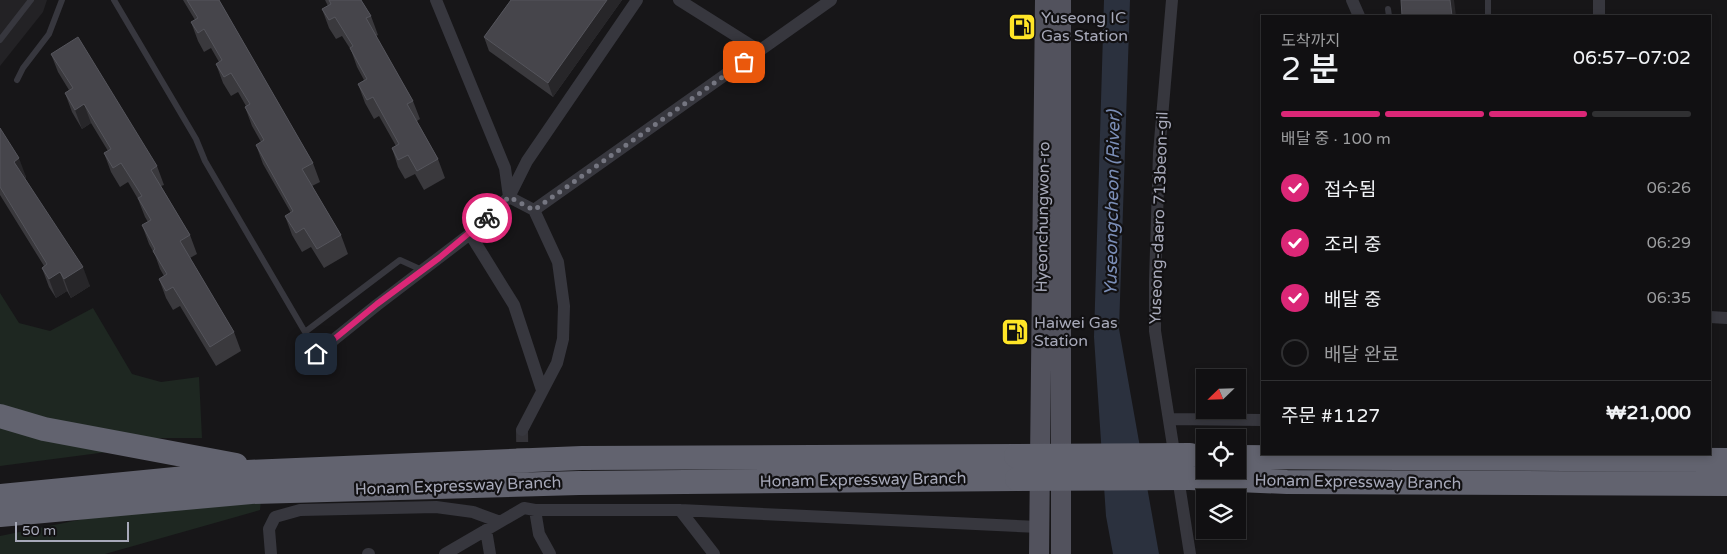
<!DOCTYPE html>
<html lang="ko">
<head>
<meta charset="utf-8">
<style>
  :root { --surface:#111012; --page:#1e1e20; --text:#f1f3f6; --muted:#9c9d9f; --line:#303032; --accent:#db2777 }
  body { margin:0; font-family:"Varela Round","Noto Sans KR",sans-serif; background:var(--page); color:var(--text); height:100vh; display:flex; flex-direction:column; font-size:19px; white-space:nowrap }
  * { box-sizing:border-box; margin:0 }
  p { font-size:16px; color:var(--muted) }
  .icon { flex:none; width:28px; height:28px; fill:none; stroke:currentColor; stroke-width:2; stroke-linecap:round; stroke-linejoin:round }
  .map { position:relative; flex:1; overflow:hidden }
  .sheet { position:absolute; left:1261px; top:15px; width:450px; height:440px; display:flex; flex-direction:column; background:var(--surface); border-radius:0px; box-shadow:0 2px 8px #0003,0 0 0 1px var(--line) }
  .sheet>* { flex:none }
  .needle { width:32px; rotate:247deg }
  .buttons { position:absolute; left:1196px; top:369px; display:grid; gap:10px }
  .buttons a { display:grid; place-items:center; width:50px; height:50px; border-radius:0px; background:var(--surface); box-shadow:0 2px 8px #0003,0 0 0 1px var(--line); font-size:25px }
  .scale { position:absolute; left:15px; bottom:12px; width:114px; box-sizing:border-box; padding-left:5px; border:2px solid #a7a9b9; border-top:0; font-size:14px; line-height:18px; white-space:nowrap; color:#a7a9b9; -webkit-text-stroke:4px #121113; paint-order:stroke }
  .pin { position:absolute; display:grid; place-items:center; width:42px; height:42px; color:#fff; margin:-21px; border-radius:10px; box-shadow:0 2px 8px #0006 }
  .courier { position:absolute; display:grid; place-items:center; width:50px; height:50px; margin:-25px; border:4px solid #db2777; border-radius:50%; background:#fff; color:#222; box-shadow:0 1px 6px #0007 }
  .summary em { font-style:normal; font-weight:600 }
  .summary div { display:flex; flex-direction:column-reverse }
  .summary { display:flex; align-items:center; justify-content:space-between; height:85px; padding:0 20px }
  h1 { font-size:32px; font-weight:600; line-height:38px }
  .bar { display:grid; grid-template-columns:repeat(4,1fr); gap:8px 5px; align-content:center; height:60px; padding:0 20px }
  .bar i { height:6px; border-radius:4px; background:var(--line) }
  .bar .current { background:var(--accent) }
  .bar p { grid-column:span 4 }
  .line { display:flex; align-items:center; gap:12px; padding:0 20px; border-top:1px solid var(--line) }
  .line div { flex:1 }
  ol { padding:0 20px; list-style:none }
  li { display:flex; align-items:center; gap:15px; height:55px }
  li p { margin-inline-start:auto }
  li .icon { padding:5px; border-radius:50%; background:var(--accent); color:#fff; stroke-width:4 }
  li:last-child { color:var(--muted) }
  li i { width:28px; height:28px; border:2px solid var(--line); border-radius:50% }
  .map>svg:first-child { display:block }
  .built { fill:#232225 }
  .green { fill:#1e2721 }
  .water { fill:#2b313e }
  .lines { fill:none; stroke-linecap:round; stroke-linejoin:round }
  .street-tunnel { stroke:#343338; stroke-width:12; stroke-dasharray:12 6; stroke-linecap:butt }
  .lane { stroke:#37373e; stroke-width:6 }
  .street { stroke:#37373e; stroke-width:12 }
  .primary { stroke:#52525d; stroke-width:20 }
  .highway { stroke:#62636f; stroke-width:24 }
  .highway-bridge { stroke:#62636f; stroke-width:24 }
  .wall { fill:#3a393d }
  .shaded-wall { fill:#272629 }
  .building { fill:#46454b; stroke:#55555c }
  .done { stroke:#757681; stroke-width:5; stroke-dasharray:0 9 }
  .route { stroke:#db2777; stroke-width:6 }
  .labels { text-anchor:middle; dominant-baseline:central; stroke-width:4.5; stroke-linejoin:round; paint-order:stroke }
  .poi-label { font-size:16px; fill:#a7a9b9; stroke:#121113; text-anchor:start }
  .street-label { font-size:16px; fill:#a7a9b9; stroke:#121113 }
  .water-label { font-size:18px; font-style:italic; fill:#7b8eb7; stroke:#121113 }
</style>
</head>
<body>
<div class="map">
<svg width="1727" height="554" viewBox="0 0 1727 554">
  <rect width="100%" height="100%" fill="#171618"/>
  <path class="built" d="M0 0H47L43 12 0 66Z"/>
  <path class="green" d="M0 293 19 323 50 331 93 308 132 374 161 382 199 377 202 438H144L0 411Z
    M0 423 130 449 0 466Z
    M261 500 260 510 105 554H0V536L108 514Z"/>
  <path class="water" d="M1104 0H1130L1119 329 1159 554H1113L1106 516 1094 337Z"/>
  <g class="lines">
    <path class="street-tunnel" d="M522 430 523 497"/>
    <path class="lane" d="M114 0 196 139 205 161 305 332 400 260 422 270
      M1388 9 1389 16
      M1488 16V0
      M0 40 31 0
      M17 80 23 68 49 34 62 0"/>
    <path class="street" d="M436 0 505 168 509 197 534 210 558 262 564 306 563 339 557 363 522 430
      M679 0 760 51
      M1172 0 1159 153 1155 282V331L1190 554
      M1352 0 1359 16
      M1599 16V0
      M534 210 831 0
      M470 234 514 305 542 390
      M1710 317 1727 318
      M316 354 377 305 470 234 509 197 527 161 637 0
      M1170 419 1262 420
      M535 510 539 534 550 554
      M680 510 714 554
      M486 530 490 554
      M271 554 269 529 275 517 300 510 436 507 473 512 500 522
      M368 554H369
      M445 554 524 508 535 510H680L1039 527"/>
    <path class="primary" d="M1061 0V554
      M1039 554 1045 0"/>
    <path class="highway" d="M0 416 44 429 236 465
      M1238 457 1727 460
      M1190 478 1287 482 1727 484
      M0 496 247 472 582 458 1016 456
      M0 515 251 492 579 483 1017 479"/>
    <path class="highway-bridge" d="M1016 456 1190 455
      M1017 479 1190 478"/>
  </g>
  <path class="wall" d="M183 0H219L313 163 320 182 312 186 341 235 348 254 324 268 311 247 302 252 292 235 285 216 291 213 263 164 256 145 261 142 252 126 245 107 246 106 238 92 231 96 223 83 216 64 219 62 211 48 204 52 198 41 191 22 195 20Z
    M325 0H361L371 16 378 35 376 36 413 101 420 119 417 121 438 159 445 178 424 190 415 174 405 179 398 167 392 148 396 146 379 116 374 119 365 103 358 84 364 80 357 67 351 50 342 36 336 39 329 28 322 9 328 6Z
    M511 0H622L553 97 489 51 484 37Z
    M51 54 157 166 164 185 161 186 190 235 197 254 190 258 234 332 241 351 216 366 180 306 173 310 166 298 159 279 164 276 160 269 155 255 149 244 142 225 148 222 145 217 138 199 128 182 120 187 111 172 104 153 108 151 91 123 82 129 72 112 65 93 69 90 58 72Z
    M0 128 26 177 25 178 90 286 71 298 67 291 56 298 49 287 42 268 44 266 0 195Z"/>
  <path class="shaded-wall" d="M607 0H622L553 97 548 83Z
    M1450 0H1454L1456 16H1452Z
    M84 104 91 123 82 129 75 110Z
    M19 158 26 177 21 180 14 162Z
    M83 267 90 286 71 298 64 279Z
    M60 272 67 291 56 298 49 279Z"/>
  <path class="building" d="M187 0H219L313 163 302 169 341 235 317 249 304 228 296 233 285 216 293 211 256 145 264 140 245 107 250 104 231 73 224 77 216 64 222 60 204 29 198 33 191 22 198 18Z
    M329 0H361L371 16 366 18 413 101 407 104 438 159 417 171 408 155 398 160 392 148 399 144 373 97 367 100 358 84 367 79 350 48 353 46 335 17 329 20 322 9 331 4Z
    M511 0H607L548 83 484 37Z
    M1401 0H1450L1452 16H1402Z
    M78 37 157 166 151 170 190 235 180 241 234 332 210 347 173 287 166 291 159 279 167 274 153 251 155 249 142 225 151 220 138 198 142 196 121 163 113 168 104 153 111 149 84 104 75 110 65 93 73 88 51 54Z
    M0 128 19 158 14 162 83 267 64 279 60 272 49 279 42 268 47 264 0 187Z"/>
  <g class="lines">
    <path class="done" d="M487 218 509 197 534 210 744 62"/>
    <path class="route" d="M316 354 377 304 439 258 487 218"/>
  </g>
  <defs>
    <g id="fuel-square" transform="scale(1.4375)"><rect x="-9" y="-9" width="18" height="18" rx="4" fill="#ffe527" stroke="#121113"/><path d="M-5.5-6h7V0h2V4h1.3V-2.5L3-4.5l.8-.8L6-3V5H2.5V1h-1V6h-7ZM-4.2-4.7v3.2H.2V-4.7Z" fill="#111"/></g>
  </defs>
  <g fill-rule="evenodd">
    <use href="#fuel-square" x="1022" y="27"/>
    <use href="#fuel-square" x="1015" y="332"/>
  </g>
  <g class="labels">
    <g class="poi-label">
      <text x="1041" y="18">Yuseong IC<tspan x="1041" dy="18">Gas Station</tspan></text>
      <text x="1034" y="323">Haiwei Gas<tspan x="1034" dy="18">Station</tspan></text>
    </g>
    <g class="street-label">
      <text transform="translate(1043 217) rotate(-89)">Hyeonchungwon-ro</text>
      <text transform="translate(1159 218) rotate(-88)">Yuseong-daero 713beon-gil</text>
      <text transform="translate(863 480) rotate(-1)">Honam Expressway Branch</text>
      <text transform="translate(1358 482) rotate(1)">Honam Expressway Branch</text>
      <text transform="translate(458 486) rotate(-2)">Honam Expressway Branch</text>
    </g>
    <g class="water-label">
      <text transform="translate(1112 203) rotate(-89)">Yuseongcheon (River)</text>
    </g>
  </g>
</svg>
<div class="buttons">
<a><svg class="needle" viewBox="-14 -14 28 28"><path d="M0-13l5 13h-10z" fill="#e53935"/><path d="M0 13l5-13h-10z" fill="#9c9d9f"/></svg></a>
<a><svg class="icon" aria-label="locate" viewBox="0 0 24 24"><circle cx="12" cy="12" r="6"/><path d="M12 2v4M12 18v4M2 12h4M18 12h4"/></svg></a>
<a><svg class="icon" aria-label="layers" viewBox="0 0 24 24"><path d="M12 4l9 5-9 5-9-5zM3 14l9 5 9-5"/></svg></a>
</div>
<div class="scale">50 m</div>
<div class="pin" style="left:744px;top:62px;background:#ea580c"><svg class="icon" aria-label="bag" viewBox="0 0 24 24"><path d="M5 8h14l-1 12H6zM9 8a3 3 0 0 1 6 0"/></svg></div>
<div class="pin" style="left:316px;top:354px;background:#1f2937"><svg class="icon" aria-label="home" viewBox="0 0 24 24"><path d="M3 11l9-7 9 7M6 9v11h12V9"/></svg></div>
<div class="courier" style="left:487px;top:218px"><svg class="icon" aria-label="bike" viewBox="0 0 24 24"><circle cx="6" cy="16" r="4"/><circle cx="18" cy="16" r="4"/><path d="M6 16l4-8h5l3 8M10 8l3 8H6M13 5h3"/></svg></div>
<section class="sheet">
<div class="summary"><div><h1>2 분</h1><p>도착까지</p></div><em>06:57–07:02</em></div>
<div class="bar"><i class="current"></i><i class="current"></i><i class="current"></i><i></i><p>배달 중 · 100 m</p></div>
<ol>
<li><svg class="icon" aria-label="check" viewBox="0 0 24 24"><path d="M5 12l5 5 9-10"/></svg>접수됨<p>06:26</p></li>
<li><svg class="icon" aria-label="check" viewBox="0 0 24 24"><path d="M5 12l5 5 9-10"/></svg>조리 중<p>06:29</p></li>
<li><svg class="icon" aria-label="check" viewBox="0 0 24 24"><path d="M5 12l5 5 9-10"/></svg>배달 중<p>06:35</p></li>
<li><i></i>배달 완료</li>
</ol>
<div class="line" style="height:65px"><div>주문 #1127</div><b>₩21,000</b></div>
</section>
</div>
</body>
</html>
